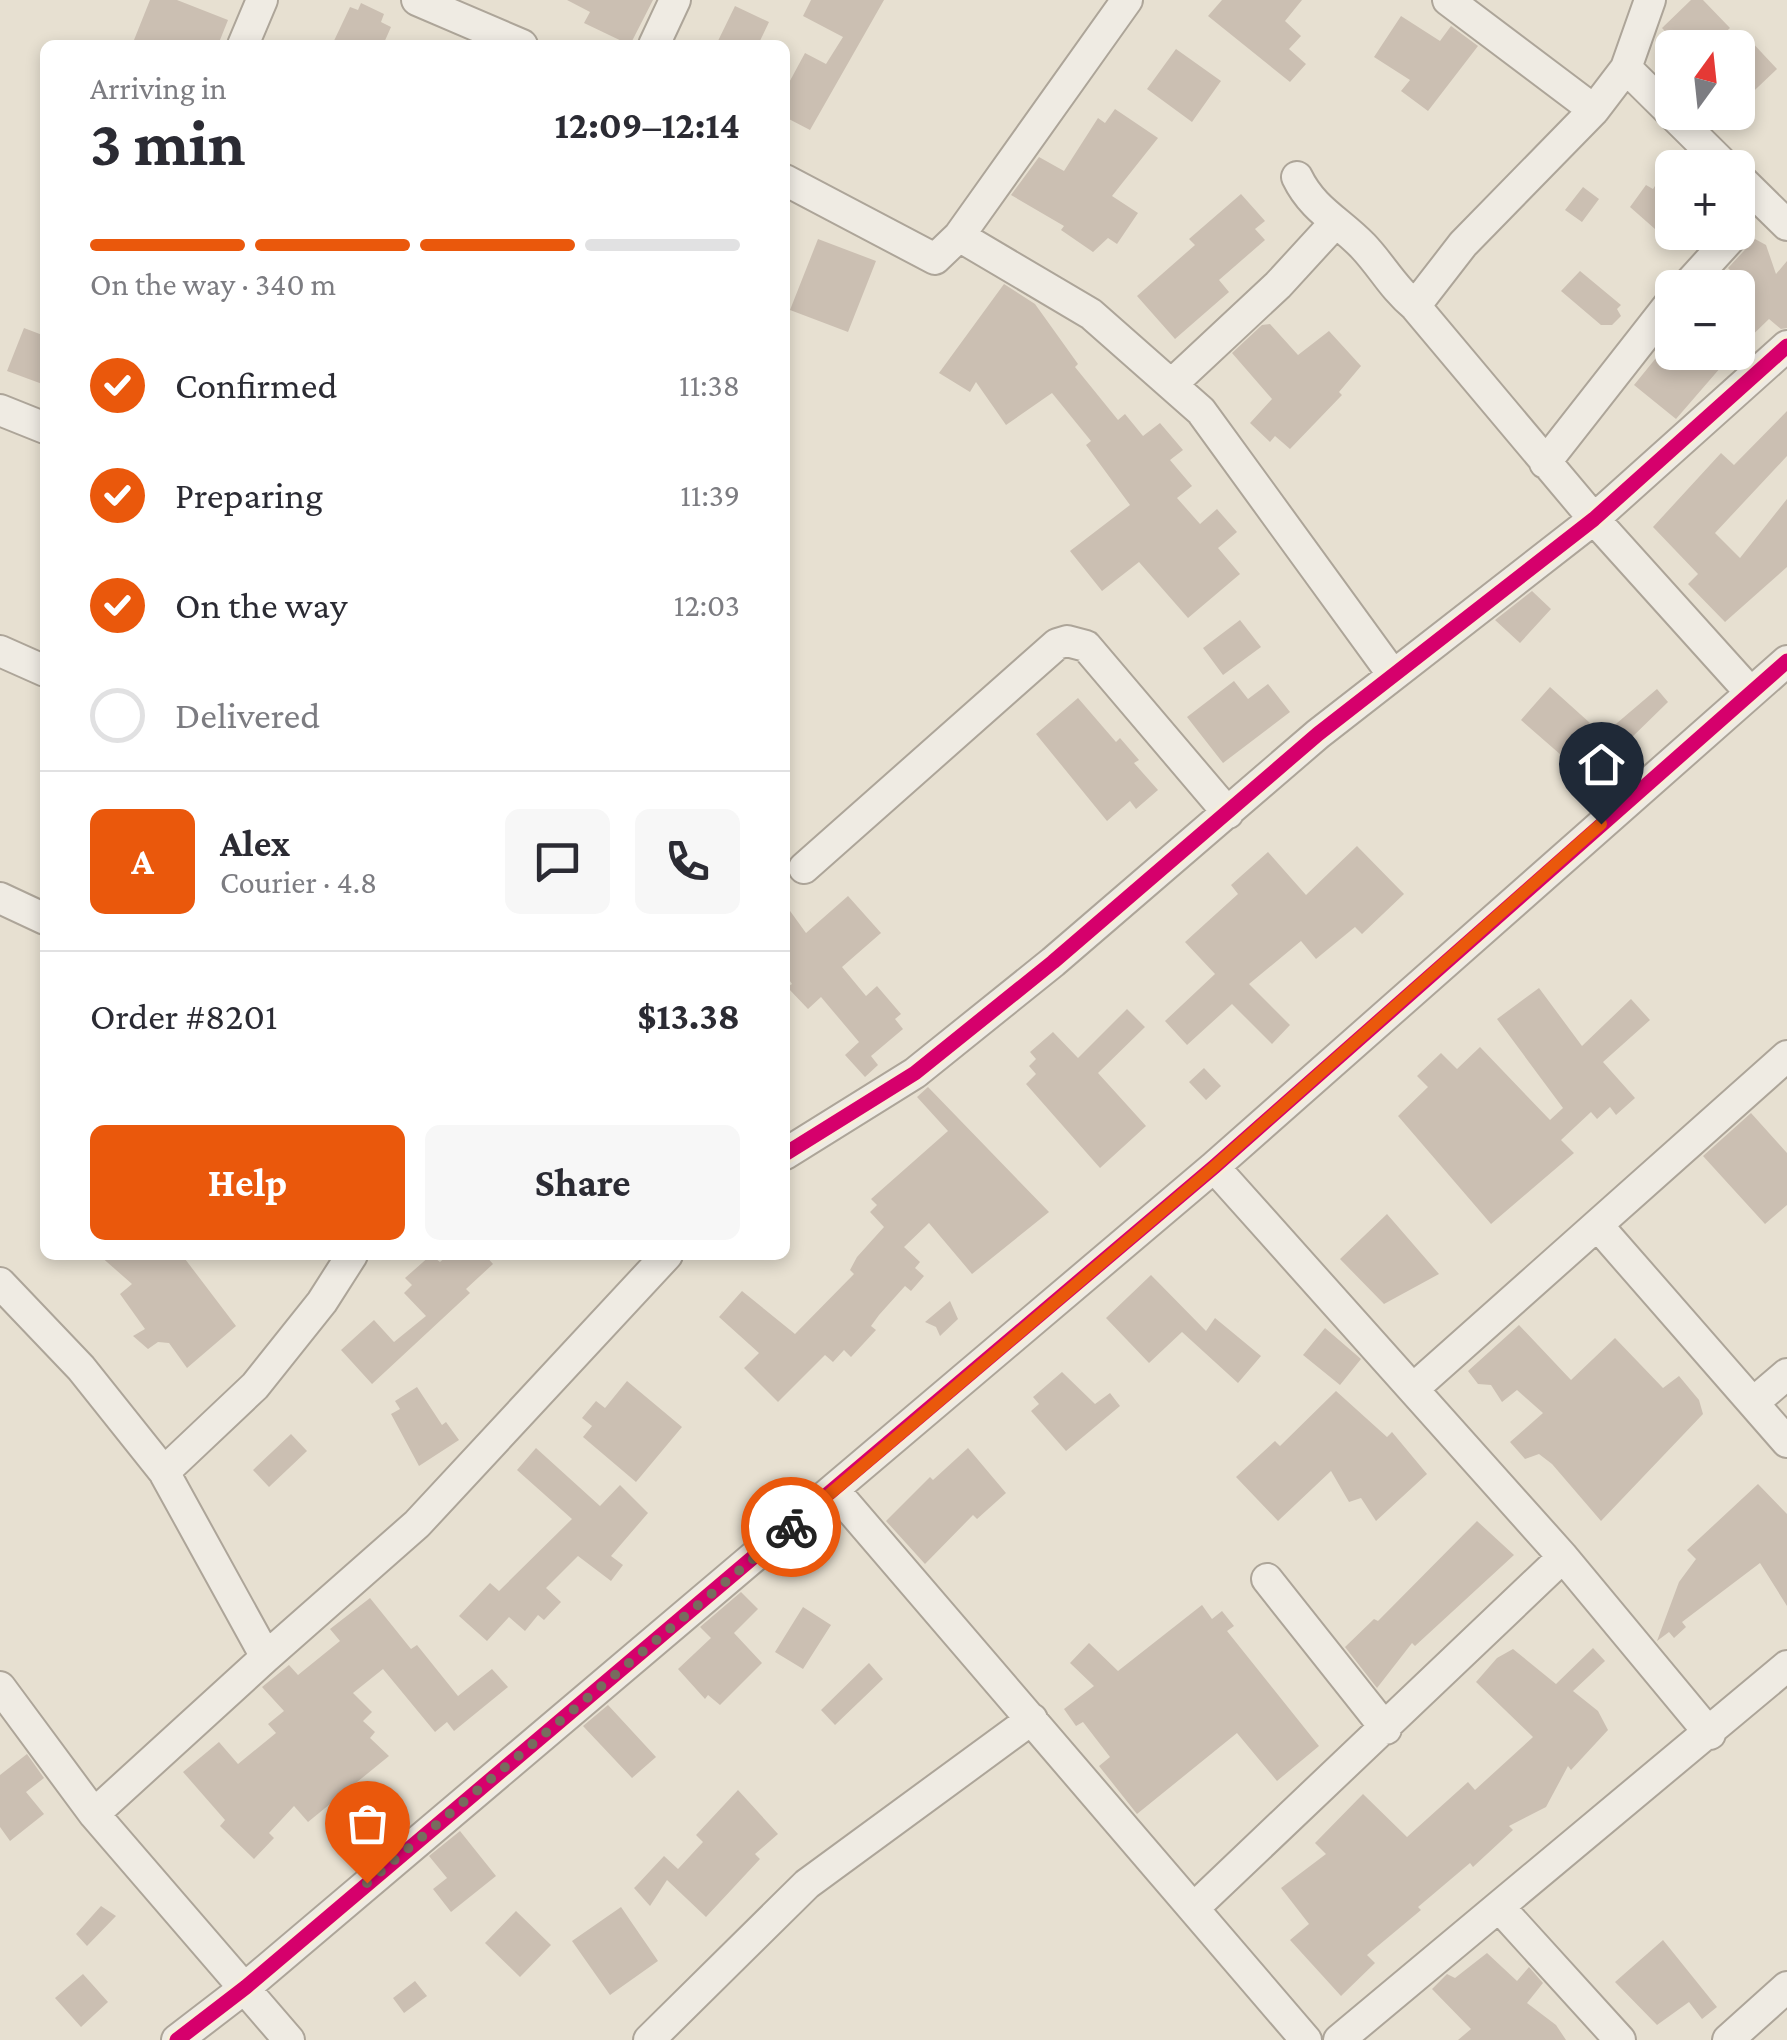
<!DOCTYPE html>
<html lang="en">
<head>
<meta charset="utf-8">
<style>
  :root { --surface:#fff; --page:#f7f7f7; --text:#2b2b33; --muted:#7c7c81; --line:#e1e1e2; --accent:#ea580c }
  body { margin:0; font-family:"Crimson Pro",serif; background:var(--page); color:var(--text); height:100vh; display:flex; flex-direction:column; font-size:38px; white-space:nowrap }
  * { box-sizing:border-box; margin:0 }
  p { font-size:32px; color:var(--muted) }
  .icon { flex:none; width:55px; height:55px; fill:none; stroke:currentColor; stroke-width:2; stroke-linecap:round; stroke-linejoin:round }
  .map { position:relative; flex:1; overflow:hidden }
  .drawer { position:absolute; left:40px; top:40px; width:750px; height:1220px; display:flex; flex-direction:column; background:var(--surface); border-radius:15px; box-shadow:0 5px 15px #0003 }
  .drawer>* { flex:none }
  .needle { width:65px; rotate:15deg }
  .controls { position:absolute; left:1655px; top:30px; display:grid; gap:20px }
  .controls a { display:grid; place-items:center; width:100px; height:100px; border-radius:15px; background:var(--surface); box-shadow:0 5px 15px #0003; font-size:50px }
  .pin { position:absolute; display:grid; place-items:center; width:85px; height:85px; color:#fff; margin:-102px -42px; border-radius:50% 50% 50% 0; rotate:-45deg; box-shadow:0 0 10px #0007 }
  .pin .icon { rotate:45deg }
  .courier { position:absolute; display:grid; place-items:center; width:100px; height:100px; margin:-50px; border:8px solid #ea580c; border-radius:50%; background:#fff; color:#222; box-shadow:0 2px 12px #0007 }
  .headline em { font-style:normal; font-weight:700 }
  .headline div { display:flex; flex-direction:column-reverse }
  .headline { display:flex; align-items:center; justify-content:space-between; height:170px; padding:0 50px }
  h1 { font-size:65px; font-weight:700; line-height:75px }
  .bar { display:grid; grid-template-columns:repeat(4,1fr); gap:15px 10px; align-content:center; height:120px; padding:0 50px }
  .bar i { height:12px; border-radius:8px; background:var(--line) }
  .bar .on { background:var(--accent) }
  .bar p { grid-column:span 4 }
  .line { display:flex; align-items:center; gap:25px; padding:0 50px; border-top:2px solid var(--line) }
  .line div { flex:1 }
  .round { display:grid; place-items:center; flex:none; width:105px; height:105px; border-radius:15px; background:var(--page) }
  ol { padding:0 50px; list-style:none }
  li { display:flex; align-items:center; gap:30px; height:110px }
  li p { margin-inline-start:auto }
  li .icon { padding:10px; border-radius:50%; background:var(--accent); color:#fff; stroke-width:4 }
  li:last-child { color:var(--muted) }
  li i { width:55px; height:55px; border:5px solid var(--line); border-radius:50% }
  .cta { display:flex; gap:20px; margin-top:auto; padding:20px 50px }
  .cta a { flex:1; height:115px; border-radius:15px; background:var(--accent); color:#fff; font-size:40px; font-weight:700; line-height:115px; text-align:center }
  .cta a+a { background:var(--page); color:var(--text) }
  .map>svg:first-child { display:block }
  .building { fill:#cbbfb2 }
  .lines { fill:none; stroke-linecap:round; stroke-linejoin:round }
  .minor-casing { stroke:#ada599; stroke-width:34 }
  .minor { stroke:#efebe3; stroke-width:30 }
  .cycleway-casing { stroke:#f7eed8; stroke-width:21 }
  .cycleway { stroke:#d6006c; stroke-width:15 }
  .done { stroke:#786c5e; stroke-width:10; stroke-dasharray:0 18 }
  .route { stroke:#ea580c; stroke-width:12 }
</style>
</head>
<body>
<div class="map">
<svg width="1787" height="2040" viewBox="0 0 1787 2040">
  <rect width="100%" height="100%" fill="#e7e0d1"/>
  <path class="building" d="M150 0H177L228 20 218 45H147L134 40Z
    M567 0H653L630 45 584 23 590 12Z
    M811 0H884L810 130 785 117V90L805 53 826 64 843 37 803 16Z
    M1222 0H1302L1285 21 1301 36 1289 49 1306 64 1290 82 1208 16Z
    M1691 0H1703L1730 28 1709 48H1681L1662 28Z
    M361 3 384 14 381 22 391 27 383 45H332L350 7 358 10Z
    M735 6 769 22 758 45H716Z
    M1401 16 1440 41 1451 26 1478 46 1428 111 1401 91 1410 80 1374 57Z
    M1748 38 1777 69 1738 106V48Z
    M1176 49 1221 81 1192 122 1147 89Z
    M1115 109 1158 138 1112 196 1138 213 1117 244 1108 238 1093 252 1061 230 1064 226 1011 195 1039 157 1064 171 1098 118 1105 123Z
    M1672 160V244L1630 207 1646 185 1653 189Z
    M1583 187 1599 199 1582 222 1565 210Z
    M1241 194 1265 221 1255 229 1265 240 1219 280 1229 292 1175 339 1137 296 1195 245 1189 239Z
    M818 239 876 261 848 332 790 310Z
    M1755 239 1766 245 1776 274 1787 261V328L1781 329 1769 319 1738 349V278L1728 268Z
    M1580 271 1621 305 1617 309 1621 316 1612 325H1601L1561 291Z
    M1004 284 1035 304 1078 364 1075 367 1118 420 1125 414 1143 436 1160 423 1183 450 1170 460 1192 486 1177 498 1200 524 1217 509 1237 532 1218 548 1240 574 1188 618 1139 562 1102 591 1070 551 1130 505 1086 445 1091 441 1052 393 1006 425 976 382 970 392 939 373Z
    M1270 324 1298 355 1329 331 1361 366 1339 392 1342 395 1290 449 1275 436 1270 442 1250 423 1272 399 1232 353 1262 325Z
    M24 328 45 336V385L7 371Z
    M1669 342 1672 352H1734L1676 419 1634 385Z
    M1787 411V456L1715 533 1740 558 1787 499V567L1725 622 1688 584 1698 574 1653 527 1721 453 1734 465Z
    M1532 591 1551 609 1520 643 1495 620Z
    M1240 620 1261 647 1223 675 1203 648Z
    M1234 681 1248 699 1268 684 1290 712 1223 763 1187 717Z
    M1550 687 1590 723 1561 755 1521 720Z
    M1657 689 1668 702 1625 744 1610 729Z
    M1078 698 1116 742 1120 738 1139 760 1134 763 1158 790 1136 809 1130 801 1107 821 1036 734Z
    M1357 846 1404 894 1362 934 1355 927 1316 959 1301 941 1249 984 1290 1025 1272 1044 1232 1004 1187 1045 1165 1021 1215 974 1185 942 1238 894 1231 885 1268 852 1306 895Z
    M848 896 881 933 842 967 866 996 877 986 901 1014 895 1019 903 1029 871 1056 878 1065 865 1077 845 1055 859 1042 821 997 808 1009 787 987 792 984 785 974V904L806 933Z
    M1539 988 1582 1046 1631 999 1650 1020 1603 1062 1635 1098 1616 1115 1610 1107 1597 1119 1591 1112 1561 1140 1574 1153 1491 1224 1398 1116 1428 1087 1417 1076 1441 1053 1457 1069 1480 1047 1550 1120 1563 1108 1497 1019Z
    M1127 1009 1145 1027 1098 1073 1146 1126 1100 1168 1026 1084 1036 1074 1029 1066 1036 1059 1030 1052 1053 1032 1078 1058Z
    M1204 1068 1221 1086 1206 1100 1189 1082Z
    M928 1087 1049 1212 972 1274 929 1223 904 1247 920 1262 915 1268 924 1276 911 1291 905 1286 879 1315 871 1326 876 1330 851 1357 844 1350 833 1362 825 1355 778 1402 744 1368 759 1353 719 1317 742 1291 795 1334 854 1274 850 1270 857 1257 884 1227 870 1212 877 1205 871 1199 948 1131 917 1097Z
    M1751 1113 1787 1153V1205L1765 1224 1703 1156Z
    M1387 1214 1439 1274 1384 1304 1340 1259Z
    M99 1255H182L236 1326 187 1368 169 1343 158 1342 148 1349 133 1336 145 1329 120 1294 132 1284Z
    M431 1255 440 1262 448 1255H485L493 1264 466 1289 470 1293 372 1384 341 1350 374 1320 394 1342 426 1316 404 1293 412 1285 405 1278Z
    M1151 1275 1206 1331 1215 1318 1261 1356 1238 1383 1182 1332 1149 1363 1106 1318Z
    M950 1301 958 1319 940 1336 936 1327 925 1322Z
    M1519 1325 1571 1380 1615 1338 1663 1388 1679 1376 1699 1400 1703 1414 1601 1521 1552 1464 1539 1454 1525 1459 1510 1442 1543 1413 1517 1390 1502 1402 1491 1385 1478 1384 1468 1371Z
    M1325 1328 1361 1359 1340 1385 1303 1355Z
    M1062 1372 1095 1404 1110 1393 1120 1406 1066 1451 1031 1411 1039 1404 1033 1397Z
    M627 1381 682 1427 636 1482 583 1437 592 1426 582 1418 596 1401 605 1408Z
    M417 1387 442 1425 446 1422 459 1440 419 1466 391 1414 400 1409 395 1401Z
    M1336 1391 1387 1437 1392 1432 1427 1474 1376 1521 1361 1498 1349 1502 1331 1471 1278 1521 1236 1477 1275 1441 1280 1446Z
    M291 1434 307 1451 269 1487 253 1470Z
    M536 1448 600 1506 620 1485 648 1513 611 1556 623 1565 611 1581 578 1556 546 1588 561 1602 544 1620 538 1615 525 1631 509 1617 487 1641 459 1616 490 1583 499 1591 572 1519 517 1470Z
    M968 1448 1006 1493 977 1519 973 1515 925 1564 886 1521 930 1477 933 1480Z
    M1758 1484 1787 1514V1606L1760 1563 1682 1622 1686 1627 1674 1638 1669 1632 1657 1641 1679 1582 1696 1559 1687 1550Z
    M1477 1521 1514 1555 1415 1646 1412 1643 1377 1688 1345 1647 1374 1619 1378 1621Z
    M741 1592 758 1609 734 1633 762 1663 720 1705 708 1695 705 1699 678 1669 711 1638 700 1627Z
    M370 1598 411 1649 417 1645 458 1696 492 1669 508 1687 454 1731 447 1722 435 1732 383 1669 353 1693 372 1712 363 1721 375 1732 370 1738 389 1756 308 1822 294 1806 269 1833 274 1838 254 1859 220 1826 225 1820 183 1772 219 1742 238 1764 276 1733 268 1724 284 1711 262 1687 289 1665 298 1675 340 1641 330 1629Z
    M1202 1605 1212 1619 1222 1611 1234 1626 1227 1631 1319 1746 1277 1781 1237 1733 1137 1814 1099 1766 1110 1757 1083 1722 1076 1726 1064 1709 1094 1686 1070 1663 1089 1643 1118 1671Z
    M803 1607 831 1625 803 1669 775 1652Z
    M1593 1648 1605 1661 1573 1691 1598 1711 1608 1730 1571 1770 1568 1766 1546 1807 1509 1826 1513 1830 1473 1867 1470 1863 1418 1907 1421 1910 1367 1955 1375 1963 1341 1996 1290 1940 1309 1924 1281 1888 1326 1854 1315 1843 1363 1794 1407 1837 1468 1782 1475 1790 1533 1737 1476 1682 1497 1658 1513 1649 1556 1684Z
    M869 1663 883 1679 835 1725 821 1710Z
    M608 1705 656 1757 632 1778 583 1726Z
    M27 1754 44 1778 26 1792 44 1814 10 1841 0 1827V1775Z
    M738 1790 778 1834 755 1854 760 1859 706 1917 667 1880 650 1906 634 1888 637 1885 664 1856 678 1869 703 1842 696 1835Z
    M460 1831 496 1876 451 1912 433 1889 447 1878 429 1856Z
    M101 1906 116 1916 87 1946 76 1934Z
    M621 1907 658 1961 610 1995 572 1941Z
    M516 1911 551 1945 520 1977 485 1943Z
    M1663 1940 1717 2007 1702 2019 1689 2002 1657 2025 1615 1982Z
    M1487 1953 1517 1981 1529 1967 1543 1983 1527 2003 1556 2025 1566 2040H1458L1471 2029 1432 1989 1447 1974 1455 1978Z
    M83 1974 108 2002 81 2027 55 1998Z
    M415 1981 427 1996 404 2013 393 1998Z"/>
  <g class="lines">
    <g class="minor-casing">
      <path id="minor" d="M417 0 522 45
        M1448 0 1594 110
        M243 45 262 0
        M654 45 675 0
        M1626 68 1727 168
        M1297 177C1313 210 1339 221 1363 246 1382 266 1393 288 1415 306L1594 519 1750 692
        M1738 177 1787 225
        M785 180 935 259 959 236 1127 0
        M959 236 1091 314 1201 411 1393 675
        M1685 288 1736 232
        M1415 306 1463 244 1594 110 1626 68 1650 0
        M1172 384 1278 285 1334 224
        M0 410 45 428
        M1545 463 1672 301
        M0 651 45 671
        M804 868 1057 644 1067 641 1086 646 1228 813
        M0 898 45 919
        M785 1154 915 1073 1053 962 1318 734 1594 519 1787 346
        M1214 1167 1563 1557 1710 1734
        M1599 1227 1787 1442
        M0 1283 81 1368 164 1472 266 1657 94 1814
        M1413 1389 1787 1056
        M1753 1403 1787 1374
        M164 1472 255 1386 322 1302 352 1255
        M834 1490 1306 2040
        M1267 1579 1386 1729
        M266 1657 417 1524 667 1255
        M0 1687 94 1814 289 2040
        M1195 1907 1563 1557
        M1500 1908 1620 2040
        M177 2040 246 1987 1214 1167 1787 661
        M649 2040 807 1884 1032 1719
        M1339 2040 1787 1666
        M1728 2040 1787 1987"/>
    </g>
    <use href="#minor" class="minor"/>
    <g class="cycleway-casing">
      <path id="cycleway" d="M785 1154 915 1073 1053 962 1318 734 1594 519 1787 346
        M177 2040 246 1987 1214 1167 1787 661"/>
    </g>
    <use href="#cycleway" class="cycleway"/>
  </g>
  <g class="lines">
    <path class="done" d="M367 1883 791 1527"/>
    <path class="route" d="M791 1527 1214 1167 1601 824"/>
  </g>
</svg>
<div class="controls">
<a><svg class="needle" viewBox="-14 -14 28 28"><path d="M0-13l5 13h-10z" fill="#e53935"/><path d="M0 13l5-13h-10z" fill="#7c7c81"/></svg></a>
<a>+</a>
<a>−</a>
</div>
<div class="pin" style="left:367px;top:1883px;background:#ea580c"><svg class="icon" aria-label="bag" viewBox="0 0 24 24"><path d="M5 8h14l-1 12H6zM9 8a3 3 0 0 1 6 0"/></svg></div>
<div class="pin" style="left:1601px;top:824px;background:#1f2937"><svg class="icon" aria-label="home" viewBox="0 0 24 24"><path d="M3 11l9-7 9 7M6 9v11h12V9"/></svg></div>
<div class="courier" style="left:791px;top:1527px"><svg class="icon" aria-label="bike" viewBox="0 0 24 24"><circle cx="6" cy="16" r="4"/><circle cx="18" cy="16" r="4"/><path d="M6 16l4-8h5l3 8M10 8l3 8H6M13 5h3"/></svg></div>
<section class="drawer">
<div class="headline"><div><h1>3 min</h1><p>Arriving in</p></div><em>12:09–12:14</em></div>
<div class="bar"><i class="on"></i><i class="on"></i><i class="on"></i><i></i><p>On the way · 340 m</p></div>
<ol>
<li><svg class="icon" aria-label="check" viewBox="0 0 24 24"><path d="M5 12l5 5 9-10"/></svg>Confirmed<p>11:38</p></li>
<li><svg class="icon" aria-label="check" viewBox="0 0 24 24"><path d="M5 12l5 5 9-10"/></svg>Preparing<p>11:39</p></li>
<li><svg class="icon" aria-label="check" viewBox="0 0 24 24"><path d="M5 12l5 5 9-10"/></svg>On the way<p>12:03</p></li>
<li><i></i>Delivered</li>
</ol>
<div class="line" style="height:180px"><b class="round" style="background:var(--accent);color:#fff">A</b><div><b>Alex</b><p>Courier · 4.8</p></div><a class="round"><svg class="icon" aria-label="chat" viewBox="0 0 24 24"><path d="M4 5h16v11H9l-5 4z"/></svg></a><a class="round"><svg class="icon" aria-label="phone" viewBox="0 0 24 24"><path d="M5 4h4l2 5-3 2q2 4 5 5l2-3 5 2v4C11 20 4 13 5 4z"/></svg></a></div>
<div class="line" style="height:130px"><div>Order #8201</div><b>$13.38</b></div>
<div class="cta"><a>Help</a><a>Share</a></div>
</section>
</div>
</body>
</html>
